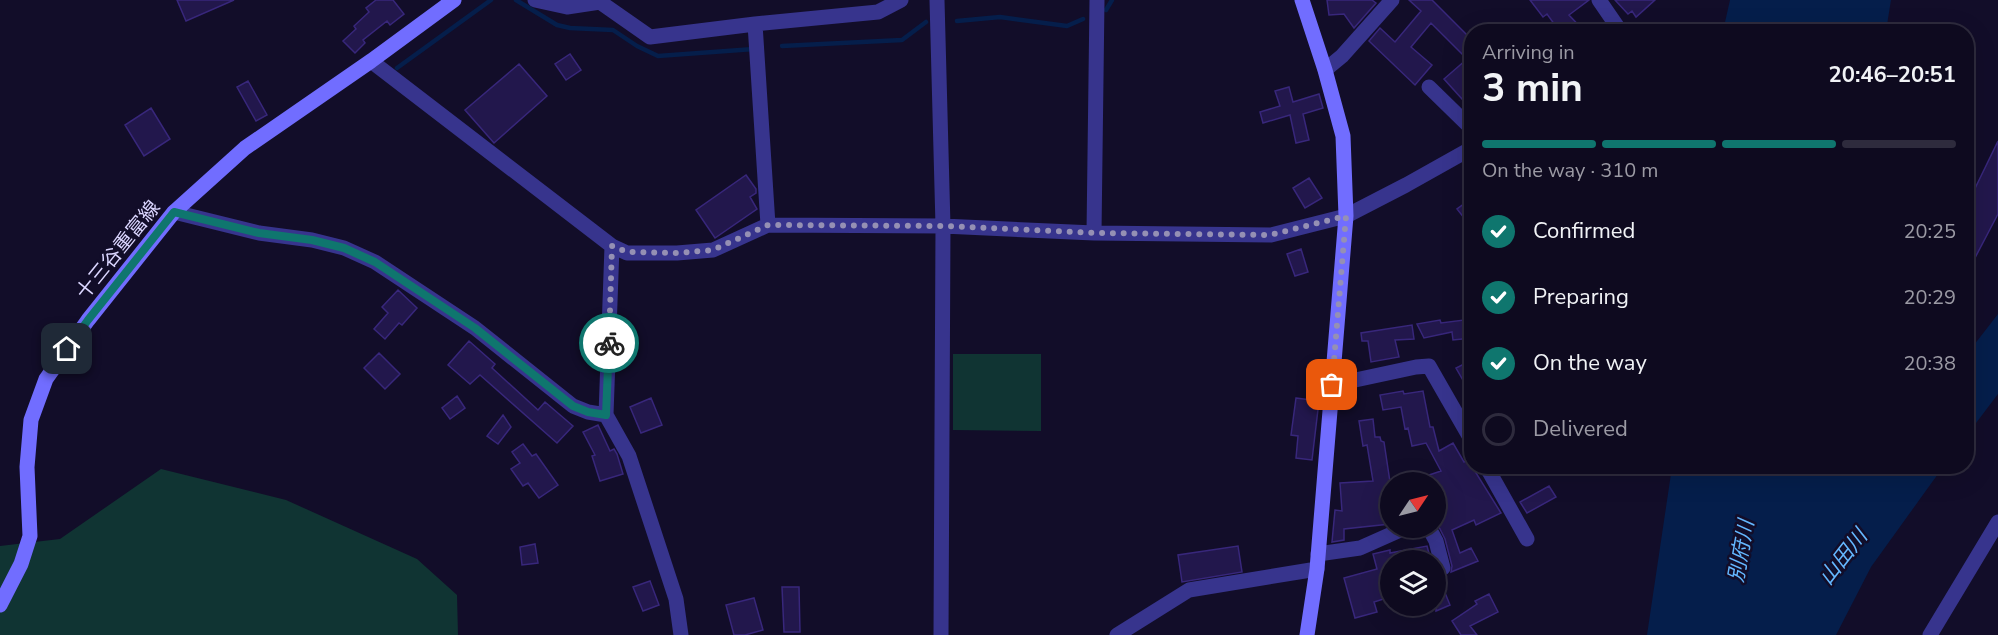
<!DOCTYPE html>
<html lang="en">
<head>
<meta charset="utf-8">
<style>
  :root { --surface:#0e0a1f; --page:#171328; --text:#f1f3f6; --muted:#9b9aa4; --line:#2e2b3d; --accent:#0f766e }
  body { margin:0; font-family:"Nunito Sans","Noto Sans JP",sans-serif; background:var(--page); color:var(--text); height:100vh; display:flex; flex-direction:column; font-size:22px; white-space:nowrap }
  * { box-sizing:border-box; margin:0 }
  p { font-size:20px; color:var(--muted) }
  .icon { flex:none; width:33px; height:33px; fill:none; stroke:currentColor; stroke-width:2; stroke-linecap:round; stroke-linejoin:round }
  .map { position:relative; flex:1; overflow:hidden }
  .sheet { position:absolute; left:1464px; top:24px; width:510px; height:450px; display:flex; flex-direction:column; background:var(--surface); border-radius:24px; box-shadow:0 6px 24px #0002,0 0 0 2px var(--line) }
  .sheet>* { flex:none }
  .needle { width:39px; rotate:55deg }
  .buttons { position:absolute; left:1380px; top:472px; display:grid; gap:12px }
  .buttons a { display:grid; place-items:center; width:66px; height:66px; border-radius:50%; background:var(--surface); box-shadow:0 6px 24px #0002,0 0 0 2px var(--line); font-size:30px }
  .pin { position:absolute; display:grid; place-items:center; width:51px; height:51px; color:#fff; margin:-26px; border-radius:12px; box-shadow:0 3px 9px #0006 }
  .courier { position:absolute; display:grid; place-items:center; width:60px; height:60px; margin:-30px; border:4px solid #0f766e; border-radius:50%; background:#fff; color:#222; box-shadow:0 2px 8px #0007 }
  .summary em { font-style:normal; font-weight:700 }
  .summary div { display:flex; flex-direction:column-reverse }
  .summary { display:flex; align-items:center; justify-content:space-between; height:102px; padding:0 18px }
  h1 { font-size:39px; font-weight:700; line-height:45px }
  .bar { display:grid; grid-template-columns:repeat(4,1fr); gap:9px 6px; align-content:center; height:72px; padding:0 18px }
  .bar i { height:8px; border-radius:4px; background:var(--line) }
  .bar .active { background:var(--accent) }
  .bar p { grid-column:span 4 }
  ol { padding:0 18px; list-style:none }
  li { display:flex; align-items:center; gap:18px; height:66px }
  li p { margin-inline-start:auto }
  li .icon { padding:6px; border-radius:50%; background:var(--accent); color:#fff; stroke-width:4 }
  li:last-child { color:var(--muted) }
  li i { width:33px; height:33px; border:3px solid var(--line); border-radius:50% }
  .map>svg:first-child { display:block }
  .green { fill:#103433 }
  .water { fill:#051e4b }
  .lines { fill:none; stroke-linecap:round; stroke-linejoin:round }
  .stream { stroke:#051e4b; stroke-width:4.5 }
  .building { fill:#22174c; stroke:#38277b; stroke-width:1.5 }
  .street { stroke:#37348d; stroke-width:15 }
  .secondary { stroke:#716dff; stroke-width:15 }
  .done { stroke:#9590b4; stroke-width:6; stroke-dasharray:0 10.8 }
  .route { stroke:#0f766e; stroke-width:8 }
  .labels { text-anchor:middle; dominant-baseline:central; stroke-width:5; stroke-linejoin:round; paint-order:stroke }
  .street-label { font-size:20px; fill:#dbd6ff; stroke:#120d29 }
  .water-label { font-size:21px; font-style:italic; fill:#64b7ff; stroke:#120d29 }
</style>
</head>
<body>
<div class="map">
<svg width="1998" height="635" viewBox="0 0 1998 635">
  <rect width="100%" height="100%" fill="#120d29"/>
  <path class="green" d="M953 354H1041V431L953 430Z
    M161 469 286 500 417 559 457 595 458 635H0V546L60 539Z"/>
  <path class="water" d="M1730 0H1891L1886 31H1723Z
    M1998 314V394L1967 435V354Z
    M1672 467H1833L1838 475 1846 467H1943L1871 567 1836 635H1647Z"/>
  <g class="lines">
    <path class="stream" d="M516 0 557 25 570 28 613 30 637 46 658 56 754 49
      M1106 10 1112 0
      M957 21 1000 17 1067 26 1083 19
      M782 46 902 40 926 22
      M397 68 491 0"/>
  </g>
  <path class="building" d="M177 0H234L186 21Z
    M376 0H393L404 14 390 25 387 21 363 40 365 43 355 53 343 41 356 29 354 26 369 12 366 8Z
    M1327 0H1372L1376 3 1354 28 1344 14 1329 15Z
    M1409 0H1432L1472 40V110L1444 79 1467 59 1431 23 1411 47 1432 65 1415 85 1369 41 1380 28 1395 42 1421 11Z
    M1530 0H1589L1569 15 1585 32H1560L1547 14 1543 17Z
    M1615 0H1655L1636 17 1632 11 1628 14Z
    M570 54 581 70 566 80 555 64Z
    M519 64 547 96 494 143 465 110Z
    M248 81 267 115 256 121 237 87Z
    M1289 87 1293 102 1319 94 1323 108 1303 114 1309 140 1296 143 1290 115 1263 123 1260 112 1280 106 1275 91Z
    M151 108 170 139 144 156 125 125Z
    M1998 141V214L1966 275V207Z
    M746 175 756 189V193L750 197 757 209 715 238 696 210Z
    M1309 178 1322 198 1305 208 1293 188Z
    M1472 198V228L1457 209Z
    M1301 249 1308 272 1295 276 1287 254Z
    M398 290 417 308 402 325 399 323 385 339 374 329 388 313 382 307Z
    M1472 319V338L1453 340 1452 332 1424 338 1417 324 1440 320 1441 323Z
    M1412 325 1414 339 1395 340 1399 357 1371 362 1368 341H1362L1361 333Z
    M469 341 495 364 492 368 538 410 545 402 573 426 557 443 480 375 470 384 448 365Z
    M379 353 400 374 385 389 364 368Z
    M1472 360V396L1456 368Z
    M1403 391 1404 394 1423 391 1430 427H1433L1439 451 1453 443 1464 462 1468 460 1501 513 1476 525 1474 520 1452 530 1460 553 1471 548 1478 561 1451 572 1452 566 1445 539 1436 521 1443 517 1436 503V483H1411V481L1441 471 1426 443 1412 446 1408 428 1405 429 1401 407 1383 410 1380 395Z
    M457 396 465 408 450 419 442 408Z
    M651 398 662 425 641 433 630 407Z
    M1296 398 1319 401 1312 460 1296 458 1298 436 1291 435Z
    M503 415 511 427 498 444 487 436Z
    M1373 419 1375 437H1380L1381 441 1384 442 1390 482V524L1344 529V540L1332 542 1335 510 1342 511 1340 483 1373 481 1367 445 1363 446 1359 421Z
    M598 425 610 451 614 449 617 454 623 474 600 481 592 456 595 455 583 432Z
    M523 444 532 456 536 454 558 485 539 498 528 483 523 486 511 469 520 463 512 452Z
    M1549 486 1556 497 1527 513 1520 502Z
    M535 544 538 563 522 565 520 547Z
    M1238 546 1242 572 1182 582 1178 555Z
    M1427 546 1431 561H1390V597L1374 602 1377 612 1355 618 1344 578 1377 569 1373 554 1390 550V553Z
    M1436 574 1441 577 1439 578 1450 605 1436 611Z
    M650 581 659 605 643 611 633 587Z
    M782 587H799L800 632H784Z
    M1489 594 1498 612 1470 626 1477 635H1461L1452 621 1477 604 1475 601Z
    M754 598 763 630 745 635H734L726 605Z"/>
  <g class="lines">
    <path class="street" d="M535 0 567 7 600 2 650 37 755 24 878 12 901 0
      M1599 0 1621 32
      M755 24 768 225
      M371 61 612 246 627 253H677L713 250 768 225 943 226 937 0
      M1325 70 1342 56 1392 0
      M1429 87 1472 129
      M174 212 259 233 312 240 344 248 375 262 475 328 573 406 588 412 606 415
      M1094 233 1097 0
      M612 246 606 415 629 456 676 599 681 635
      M1332 385 1416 367 1429 366 1472 441
      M1486 466 1527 539
      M1429 528 1436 541 1443 568
      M1318 554 1360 548 1405 528
      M941 635 943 226 1094 233 1271 235 1346 216 1406 185 1472 148
      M1117 635 1189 590 1317 569
      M1930 635 1998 522"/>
    <path class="secondary" d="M1302 0 1325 70 1343 136 1346 216 1317 569 1307 635
      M0 605 21 564 30 536 27 467 31 420 46 379 88 320 174 212 245 148 371 61 454 0"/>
  </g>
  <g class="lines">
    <path class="done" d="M609 343 612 246 627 252 677 253 713 250 768 225 943 226 1094 233 1270 235 1346 216 1332 385"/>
    <path class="route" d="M67 349 88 320 174 212 259 233 312 240 344 248 375 262 475 328 573 406 588 412 606 415 609 343"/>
  </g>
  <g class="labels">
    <g class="street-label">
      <text transform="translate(118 250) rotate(-51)">十三谷重富線</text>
    </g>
    <g class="water-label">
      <text transform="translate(1741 551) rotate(-80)">別府川</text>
      <text transform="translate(1843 557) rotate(-52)">山田川</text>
    </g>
  </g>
</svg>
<div class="buttons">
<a><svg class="needle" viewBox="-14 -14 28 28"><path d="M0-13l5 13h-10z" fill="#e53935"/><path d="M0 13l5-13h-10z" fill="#9b9aa4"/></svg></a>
<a><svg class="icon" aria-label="layers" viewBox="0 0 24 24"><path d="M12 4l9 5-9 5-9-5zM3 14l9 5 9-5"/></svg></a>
</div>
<div class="pin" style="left:1332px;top:385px;background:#ea580c"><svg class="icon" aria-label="bag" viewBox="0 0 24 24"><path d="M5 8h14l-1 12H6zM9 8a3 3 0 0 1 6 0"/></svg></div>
<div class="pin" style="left:67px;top:349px;background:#1f2937"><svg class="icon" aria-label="home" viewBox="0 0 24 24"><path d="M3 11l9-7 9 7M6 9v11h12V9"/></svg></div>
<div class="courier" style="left:609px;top:343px"><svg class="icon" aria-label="bike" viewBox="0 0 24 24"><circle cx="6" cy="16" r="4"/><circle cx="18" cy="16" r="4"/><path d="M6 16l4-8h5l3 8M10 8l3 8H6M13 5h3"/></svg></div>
<section class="sheet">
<div class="summary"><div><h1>3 min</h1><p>Arriving in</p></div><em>20:46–20:51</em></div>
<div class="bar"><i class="active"></i><i class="active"></i><i class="active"></i><i></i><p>On the way · 310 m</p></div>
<ol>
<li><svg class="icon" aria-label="check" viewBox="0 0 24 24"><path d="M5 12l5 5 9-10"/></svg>Confirmed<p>20:25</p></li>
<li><svg class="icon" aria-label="check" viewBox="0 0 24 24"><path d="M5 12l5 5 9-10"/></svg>Preparing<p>20:29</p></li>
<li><svg class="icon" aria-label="check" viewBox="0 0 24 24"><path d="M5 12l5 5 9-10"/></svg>On the way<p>20:38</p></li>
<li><i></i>Delivered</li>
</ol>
</section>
</div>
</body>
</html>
